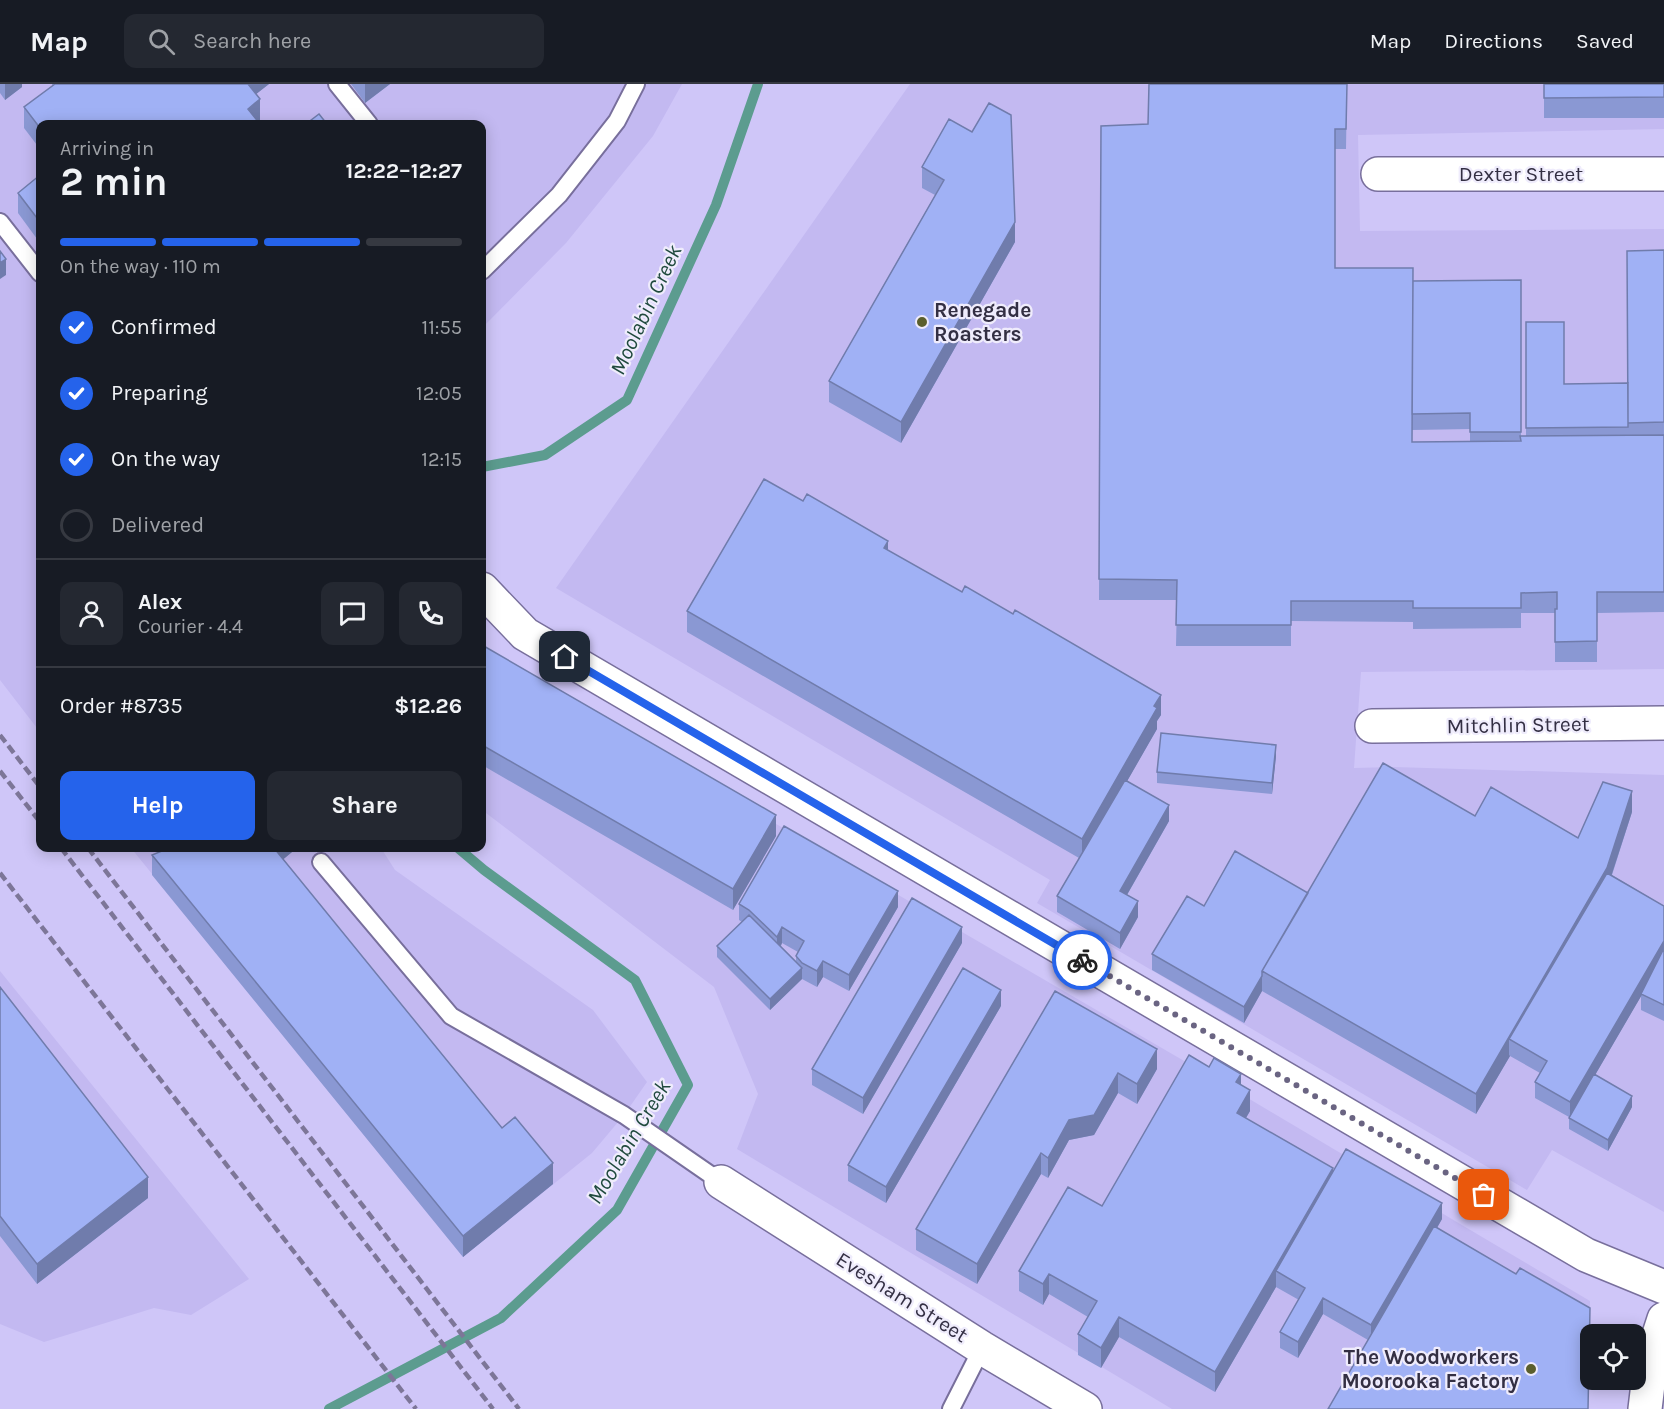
<!DOCTYPE html>
<html lang="en">
<head>
<meta charset="utf-8">
<style>
  :root { --surface:#171b24; --page:#242831; --text:#f1f3f6; --muted:#9ea1a6; --line:#363941; --accent:#2563eb }
  body { margin:0; font-family:Karla,sans-serif; background:var(--page); color:var(--text); height:100vh; display:flex; flex-direction:column; font-size:22px; white-space:nowrap }
  * { box-sizing:border-box; margin:0 }
  p { font-size:20px; color:var(--muted) }
  .icon { flex:none; width:33px; height:33px; fill:none; stroke:currentColor; stroke-width:2; stroke-linecap:round; stroke-linejoin:round }
  .map { position:relative; flex:1; overflow:hidden }
  .sheet { position:absolute; left:36px; top:36px; width:450px; height:732px; display:flex; flex-direction:column; background:var(--surface); border-radius:12px; box-shadow:0 3px 15px #0003 }
  .sheet>* { flex:none }
  .tools { position:absolute; left:1580px; top:1240px; display:grid; gap:12px }
  .tools a { display:grid; place-items:center; width:66px; height:66px; border-radius:12px; background:var(--surface); box-shadow:0 3px 15px #0003; font-size:30px }
  .pin { position:absolute; display:grid; place-items:center; width:51px; height:51px; color:#fff; margin:-26px; border-radius:12px; box-shadow:0 3px 9px #0006 }
  .courier { position:absolute; display:grid; place-items:center; width:60px; height:60px; margin:-30px; border:4px solid #2563eb; border-radius:50%; background:#fff; color:#222; box-shadow:0 2px 8px #0007 }
  .overview em { font-style:normal; font-weight:700 }
  .overview div { display:flex; flex-direction:column-reverse }
  .overview { display:flex; align-items:center; justify-content:space-between; height:102px; padding:0 24px }
  h1 { font-size:39px; font-weight:700; line-height:45px }
  .bar { display:grid; grid-template-columns:repeat(4,1fr); gap:9px 6px; align-content:center; height:72px; padding:0 24px }
  .bar i { height:8px; border-radius:4px; background:var(--line) }
  .bar .active { background:var(--accent) }
  .bar p { grid-column:span 4 }
  .line { display:flex; align-items:center; gap:15px; padding:0 24px; border-top:2px solid var(--line) }
  .line div { flex:1 }
  .round { display:grid; place-items:center; flex:none; width:63px; height:63px; border-radius:12px; background:var(--page) }
  ol { padding:0 24px; list-style:none }
  li { display:flex; align-items:center; gap:18px; height:66px }
  li p { margin-inline-start:auto }
  li .icon { padding:6px; border-radius:50%; background:var(--accent); color:#fff; stroke-width:4 }
  li:last-child { color:var(--muted) }
  li i { width:33px; height:33px; border:3px solid var(--line); border-radius:50% }
  .primary-button { display:flex; gap:12px; margin-top:auto; padding:12px 24px }
  .primary-button a { flex:1; height:69px; border-radius:12px; background:var(--accent); color:#fff; font-size:24px; font-weight:700; line-height:69px; text-align:center }
  .primary-button a+a { background:var(--page); color:var(--text) }
  header { display:flex; align-items:center; gap:36px; box-sizing:border-box; height:84px; padding:0 30px; background:var(--surface); border-bottom:2px solid var(--line) }
  header strong { font-size:28px }
  nav { display:flex; gap:33px; margin-inline-start:auto; font-size:21px }
  .search { width:420px; height:54px; background:var(--page); display:flex; align-items:center; gap:15px; box-sizing:border-box; padding:0 21px; border-radius:12px; color:var(--muted); font-size:22px }
  .map>svg:first-child { display:block }
  .built { fill:#c3b9f1 }
  .lines { fill:none; stroke-linecap:round; stroke-linejoin:round }
  .stream { stroke:#5c9c8f; stroke-width:10 }
  .service-casing { stroke:#786f9c; stroke-width:20 }
  .minor-casing { stroke:#786f9c; stroke-width:36 }
  .service { stroke:#fff; stroke-width:16 }
  .minor { stroke:#fff; stroke-width:33 }
  .rail { stroke:#7d7698; stroke-width:4.5; stroke-dasharray:9 4.5; stroke-linecap:butt }
  .wall { fill:#8a98d3; fill-rule:evenodd }
  .shaded-wall { fill:#707cac }
  .building { fill:#a0b1f5; stroke:#707cac; stroke-width:1.5 }
  .done { stroke:#6a6482; stroke-width:6; stroke-dasharray:0 10.8 }
  .route { stroke:#2563eb; stroke-width:8 }
  .poi-dot { fill:#5b5f2d; stroke:#efecfc; stroke-width:2 }
  .labels { text-anchor:middle; dominant-baseline:central; stroke-width:4.5; stroke-linejoin:round; paint-order:stroke }
  .street-label { font-size:21px; fill:#332f43; stroke:#efecfc }
  .poi-label { font-size:21px; font-weight:bold; fill:#332f43; stroke:#efecfc; text-anchor:start }
  .water-label { font-size:22px; font-style:italic; fill:#204a3e; stroke:#efecfc }
</style>
</head>
<body>
<header>
<strong>Map</strong>
<div class="search"><svg class="icon" aria-label="search" viewBox="0 0 24 24"><circle cx="10" cy="10" r="6"/><path d="M15 15l6 6"/></svg>Search here</div>
<nav><a>Map</a><a>Directions</a><a>Saved</a></nav>
</header>
<div class="map">
<svg width="1664" height="1325" viewBox="0 0 1664 1325">
  <rect width="100%" height="100%" fill="#cfc6f8"/>
  <path class="built" d="M0 0H682L653 52 566 159 482 244V40H40V648L0 596Z
    M910 0H1664V45L1358 51 1360 147 1664 145V585L1361 588 1354 684 1394 683 1664 691V1128L1552 1066 1527 1106 1037 819 1050 796 556 504Z
    M482 569 1241 1010 1590 1217 1588 1325H1172L737 1065 758 1010 714 903 482 726Z
    M131 764H381L395 786 593 926 647 998 624 1031 592 1069 463 1173Z
    M0 887 249 1195 191 1231 154 1224 44 1258 0 1240Z"/>
  <g class="lines">
    <path class="stream" d="M482 383 545 371 627 316 716 121 758 0
      M329 1325 501 1234 617 1126 688 1001 635 896 484 786 458 764"/>
    <g class="service-casing">
      <path id="service" d="M337 0 369 40
        M0 138 40 189
        M482 187 559 111 617 37 636 0
        M321 778 451 932 624 1031 721 1098
        M951 1325 982 1264"/>
    </g>
    <g class="minor-casing">
      <path id="minor" d="M1378 90H1664
        M482 505 525 550 1586 1171 1664 1203
        M1372 642 1664 639
        M721 1098 982 1264 1085 1325
        M1645 1325 1651 1275 1664 1235"/>
    </g>
    <use href="#service" class="service"/>
    <use href="#minor" class="minor"/>
    <path class="rail" d="M0 651 40 703
      M0 687 40 738
      M61 764 493 1325
      M88 764 519 1325
      M0 789 416 1325"/>
  </g>
  <path class="wall" d="M0 0H22V3L5 16 0 9Z
    M52 0H269L256 10 260 36 258 37 40 40V65L24 44V23L52 2Z
    M351 0H390L365 19Z
    M1149 0H1347L1346 65H1335V184L1413 197 1521 196V352H1526V238L1564 300 1628 299 1664 166V528L1597 529V578H1555V529H1521V544L1413 545V538L1291 537V562H1176L1177 516H1099L1101 42 1148 40ZM1470 345V358H1412V346Z
    M1544 0H1664V34H1544Z
    M949 35 1015 158 901 359 829 318V297L935 111 922 104V83Z
    M40 91V159L18 129V109Z
    M888 466 1161 631 1157 637V645L1127 697 1169 737 1127 811 1138 833 1120 865 1057 828V812L1079 774 687 548V527Z
    M482 561 776 752 733 826 482 681Z
    M1276 672 1272 710 1157 699V688Z
    M1632 728 1612 791 1664 822V937L1641 926V912L1595 991 1632 1023 1608 1067 1569 1045V1033L1535 1014V998L1540 989 1510 972 1476 1030 1262 907 1244 939 1152 886V870L1204 822 1308 809 1475 732 1578 754Z
    M292 764V768L283 775 502 1044 553 1100 463 1173 152 791V771Z
    M739 820 898 823 849 907 823 893 817 903 802 895 770 926 717 873V862L742 838 739 836ZM782 859 798 868 796 872V877L781 862Z
    M962 859 863 1030 812 1001V985Z
    M0 903 148 1114 37 1200 0 1152Z
    M1055 907 1157 985 1137 1020 1118 1009 1094 1051 1069 1056 1048 1094 1041 1090 977 1200 916 1166V1145Z
    M1001 922 886 1119 848 1097V1081Z
    M1241 1001 1250 1027 1246 1034 1333 1089 1442 1135 1437 1144 1516 1190 1590 1224 1368 1256 1323 1230 1298 1274 1280 1264V1248L1299 1216 1276 1203 1215 1308 1119 1253 1101 1284 1078 1271V1250L1088 1233 1049 1210 1043 1221 1019 1207V1187L1102 1122Z"/>
  <path class="shaded-wall" d="M5 0H22V3L5 16Z
    M246 0H269L246 18Z
    M365 0H390L365 19Z
    M260 15V36L254 40 248 25Z
    M1015 138V158L901 359V338Z
    M6 175V191L0 195V179Z
    M888 457V477L884 464Z
    M1161 611V631L1157 637V645L1082 776V755L1154 622Z
    M1276 661V672L1272 710V699Z
    M1632 707V728L1607 805 1509 955V971L1510 972 1476 1030V1010Z
    M1169 721V737L1120 823V807Z
    M776 731V752L733 826V805Z
    M273 764H292V768L273 784Z
    M898 807V823L849 907V891Z
    M1138 817V833L1120 865V849Z
    M782 843V859L777 869V853Z
    M962 843V859L863 1030V1014Z
    M1664 857V873L1570 1034V1018Z
    M823 877V893L817 903V887Z
    M802 884V895L770 926V915Z
    M1262 892V907L1244 939V923Z
    M1001 906V922L886 1119V1103Z
    M1157 965V985L1137 1020V1000Z
    M1118 989V1009L1094 1051 1069 1056 1048 1094V1074L1069 1036Z
    M1241 990V1010L1236 998Z
    M1250 1006V1027L1237 1049V1029Z
    M1632 1012V1023L1608 1067V1056Z
    M1041 1069V1090L977 1200V1180Z
    M553 1079V1100L463 1173V1152Z
    M1333 1084V1104L1276 1187V1203L1215 1308V1288Z
    M148 1093V1114L37 1200V1180Z
    M1442 1119V1135L1371 1257V1241Z
    M1049 1190V1210L1043 1221V1200Z
    M1323 1214V1230L1298 1274V1258Z
    M1119 1233V1253L1101 1284V1264Z"/>
  <path class="building" d="M55 0H248L260 15 248 25 260 40H40V44L24 23Z
    M1149 0H1347L1346 45H1335V184H1413L1412 358 1521 357 1520 352 1664 351V508H1597V557L1555 558V525H1557V508L1521 509V524H1413V517H1291V541H1176L1177 496 1099 495 1101 42 1148 40Z
    M1544 0H1664V13L1544 14Z
    M989 19 1011 31 1015 138 901 338 829 297 944 96 922 83 949 35 972 48Z
    M319 30 327 40H306Z
    M40 91V138L18 109Z
    M1664 166V338L1628 339 1627 167Z
    M0 167 6 175 0 179Z
    M1521 196V348H1470V329L1412 330 1413 197Z
    M1526 238H1564V300L1628 299V343L1526 344Z
    M764 395 803 417 807 410 888 457 884 464 962 508 965 502 1013 530 1015 526 1161 611 1154 622 1157 624 1082 755 687 527Z
    M482 561 776 731 733 805 482 661Z
    M1161 649 1276 661 1272 699 1157 688Z
    M1383 679 1475 732 1491 703 1578 754 1603 698 1632 707 1607 784 1476 1010 1262 887Z
    M1125 696 1169 721 1120 807 1138 817 1120 849 1057 812Z
    M784 742 898 807 849 891 823 877 817 887 802 879 796 872 804 857 782 843 777 853 749 826 739 820Z
    M169 764H274L502 1044 515 1033 553 1079 463 1152 152 771Z
    M1235 767 1308 809 1262 887V892L1244 923 1152 870 1187 812 1204 822Z
    M1607 789 1664 822V857L1570 1018 1535 998 1547 977 1509 955Z
    M912 814 962 843 863 1014 812 985Z
    M749 831 802 884 770 915 717 862Z
    M1664 864V921L1641 910Z
    M963 884 1001 906 886 1103 848 1081Z
    M0 903 148 1093 37 1180 0 1132Z
    M1055 907 1157 965 1137 1000 1118 989 1094 1031 1069 1036 1048 1074 1041 1069 977 1180 916 1145Z
    M1189 971 1209 983 1214 974 1241 990 1236 998 1250 1006 1237 1029 1333 1084 1215 1288 1119 1233 1101 1264 1078 1250 1097 1217 1049 1190 1043 1200 1019 1187 1068 1103 1102 1122Z
    M1594 990 1632 1012 1608 1056 1569 1034Z
    M1346 1065 1442 1119 1371 1241 1323 1214 1298 1258 1280 1248 1305 1204 1276 1187Z
    M1434 1142 1516 1190 1520 1184 1590 1224 1588 1325H1328Z"/>
  <g class="lines">
    <path class="done" d="M1082 876 1484 1111"/>
    <path class="route" d="M565 573 1082 876"/>
  </g>
  <g class="poi-dot">
    <circle cx="922" cy="238" r="6"/>
    <circle cx="1531" cy="1285" r="6"/>
  </g>
  <g class="labels">
    <g class="street-label">
      <text x="1521" y="90">Dexter Street</text>
      <text transform="translate(1518 641) rotate(-1)">Mitchlin Street</text>
      <text transform="translate(902 1213) rotate(32)">Evesham Street</text>
    </g>
    <g class="poi-label">
      <text x="934" y="226">Renegade<tspan x="934" dy="24">Roasters</tspan></text>
      <text x="1519" y="1273" text-anchor="end">The Woodworkers<tspan x="1519" dy="24">Moorooka Factory</tspan></text>
    </g>
    <g class="water-label">
      <text transform="translate(646 226) rotate(-65)">Moolabin Creek</text>
      <text transform="translate(629 1058) rotate(-59)">Moolabin Creek</text>
    </g>
  </g>
</svg>
<div class="tools">
<a><svg class="icon" aria-label="locate" viewBox="0 0 24 24"><circle cx="12" cy="12" r="6"/><path d="M12 2v4M12 18v4M2 12h4M18 12h4"/></svg></a>
</div>
<div class="pin" style="left:1484px;top:1111px;background:#ea580c"><svg class="icon" aria-label="bag" viewBox="0 0 24 24"><path d="M5 8h14l-1 12H6zM9 8a3 3 0 0 1 6 0"/></svg></div>
<div class="pin" style="left:565px;top:573px;background:#1f2937"><svg class="icon" aria-label="home" viewBox="0 0 24 24"><path d="M3 11l9-7 9 7M6 9v11h12V9"/></svg></div>
<div class="courier" style="left:1082px;top:876px"><svg class="icon" aria-label="bike" viewBox="0 0 24 24"><circle cx="6" cy="16" r="4"/><circle cx="18" cy="16" r="4"/><path d="M6 16l4-8h5l3 8M10 8l3 8H6M13 5h3"/></svg></div>
<section class="sheet">
<div class="overview"><div><h1>2 min</h1><p>Arriving in</p></div><em>12:22–12:27</em></div>
<div class="bar"><i class="active"></i><i class="active"></i><i class="active"></i><i></i><p>On the way · 110 m</p></div>
<ol>
<li><svg class="icon" aria-label="check" viewBox="0 0 24 24"><path d="M5 12l5 5 9-10"/></svg>Confirmed<p>11:55</p></li>
<li><svg class="icon" aria-label="check" viewBox="0 0 24 24"><path d="M5 12l5 5 9-10"/></svg>Preparing<p>12:05</p></li>
<li><svg class="icon" aria-label="check" viewBox="0 0 24 24"><path d="M5 12l5 5 9-10"/></svg>On the way<p>12:15</p></li>
<li><i></i>Delivered</li>
</ol>
<div class="line" style="height:108px"><a class="round"><svg class="icon" aria-label="person" viewBox="0 0 24 24"><circle cx="12" cy="8" r="4"/><path d="M4 21q1-7 8-7t8 7"/></svg></a><div><b>Alex</b><p>Courier · 4.4</p></div><a class="round"><svg class="icon" aria-label="chat" viewBox="0 0 24 24"><path d="M4 5h16v11H9l-5 4z"/></svg></a><a class="round"><svg class="icon" aria-label="phone" viewBox="0 0 24 24"><path d="M5 4h4l2 5-3 2q2 4 5 5l2-3 5 2v4C11 20 4 13 5 4z"/></svg></a></div>
<div class="line" style="height:78px"><div>Order #8735</div><b>$12.26</b></div>
<div class="primary-button"><a>Help</a><a>Share</a></div>
</section>
</div>
</body>
</html>
